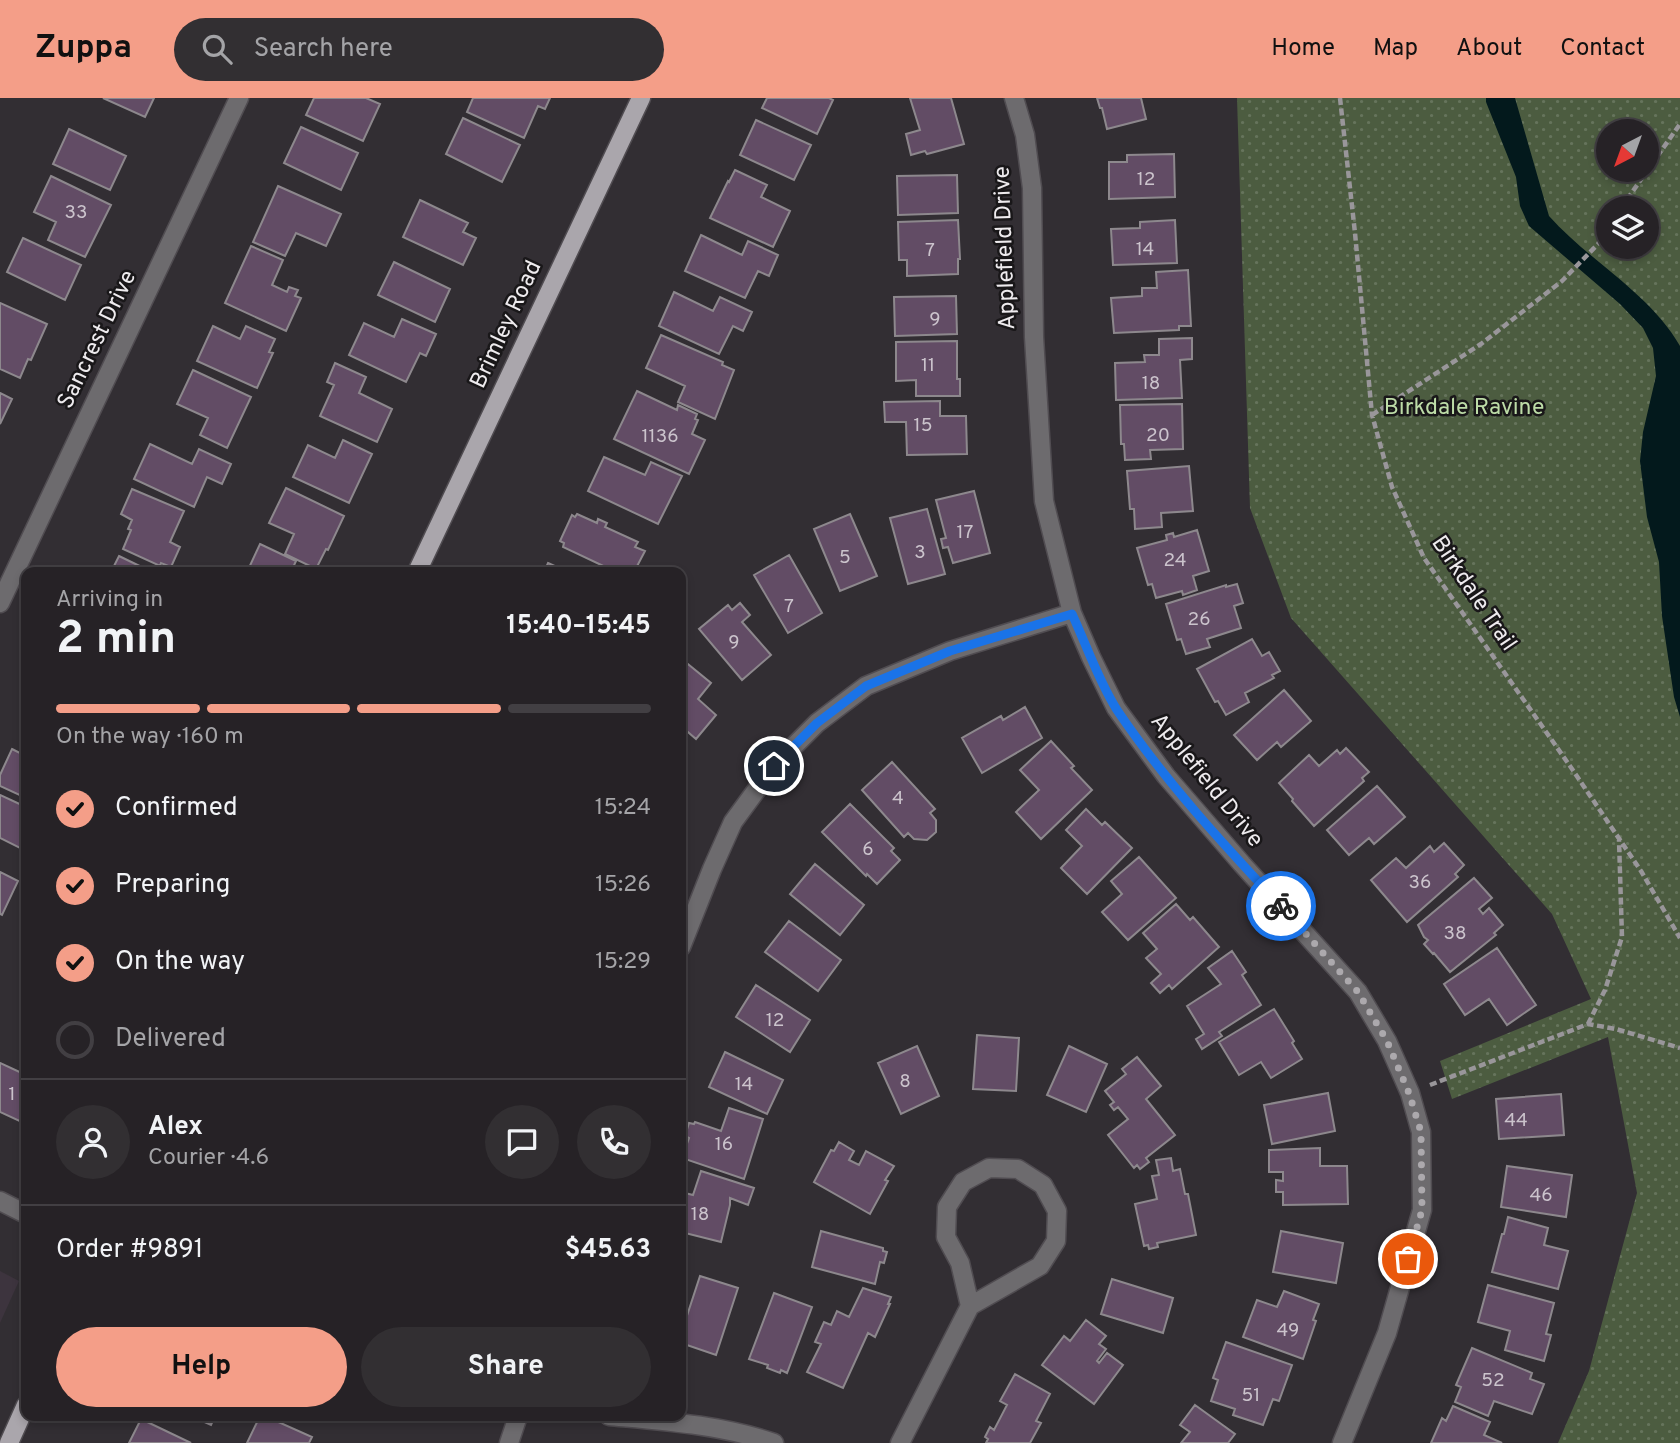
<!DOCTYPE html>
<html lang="en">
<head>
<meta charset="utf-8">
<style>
  :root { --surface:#262226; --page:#322f32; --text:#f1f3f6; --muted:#a4a4a7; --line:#423f43; --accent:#f49e88 }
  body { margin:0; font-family:Overpass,sans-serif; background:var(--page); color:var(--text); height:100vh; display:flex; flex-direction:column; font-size:26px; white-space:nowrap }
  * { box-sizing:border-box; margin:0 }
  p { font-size:23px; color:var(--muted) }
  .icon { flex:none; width:38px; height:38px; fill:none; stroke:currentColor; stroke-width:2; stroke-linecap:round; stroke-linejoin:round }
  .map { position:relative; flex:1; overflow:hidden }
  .drawer { position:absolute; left:21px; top:469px; width:665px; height:854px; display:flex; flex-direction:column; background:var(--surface); border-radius:14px; box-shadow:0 4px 10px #0003,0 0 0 2px var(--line) }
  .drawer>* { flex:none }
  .needle { width:46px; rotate:221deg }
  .tools { position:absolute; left:1596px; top:21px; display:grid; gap:14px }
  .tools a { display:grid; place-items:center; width:63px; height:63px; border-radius:50%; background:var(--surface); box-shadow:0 4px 10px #0003,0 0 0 2px var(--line); font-size:35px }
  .pin { position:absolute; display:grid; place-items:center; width:60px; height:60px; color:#fff; margin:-30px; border:4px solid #fff; border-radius:50%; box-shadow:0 2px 7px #0007 }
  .courier { position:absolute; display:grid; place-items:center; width:70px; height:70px; margin:-35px; border:5px solid #1a73e8; border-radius:50%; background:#fff; color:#222; box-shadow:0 2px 9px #0007 }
  .headline em { font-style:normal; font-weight:700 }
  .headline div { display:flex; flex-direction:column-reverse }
  .headline { display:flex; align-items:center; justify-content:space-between; height:119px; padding:0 35px }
  h1 { font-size:46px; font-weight:700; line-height:52px }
  .bar { display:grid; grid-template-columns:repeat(4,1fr); gap:10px 7px; align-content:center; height:84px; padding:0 35px }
  .bar i { height:9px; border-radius:5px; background:var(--line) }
  .bar .active { background:var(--accent) }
  .bar p { grid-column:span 4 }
  .line { display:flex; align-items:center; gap:18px; padding:0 35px; border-top:2px solid var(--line) }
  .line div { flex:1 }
  .round { display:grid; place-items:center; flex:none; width:74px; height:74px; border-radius:37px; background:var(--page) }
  ol { padding:0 35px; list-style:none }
  li { display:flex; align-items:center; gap:21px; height:77px }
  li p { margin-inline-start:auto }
  li .icon { padding:7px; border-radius:50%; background:var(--accent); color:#111; stroke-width:4 }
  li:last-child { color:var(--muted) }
  li i { width:38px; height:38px; border:4px solid var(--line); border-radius:50% }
  .button { display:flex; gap:14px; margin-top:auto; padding:14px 35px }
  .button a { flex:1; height:80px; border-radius:42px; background:var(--accent); color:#111; font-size:28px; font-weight:700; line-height:80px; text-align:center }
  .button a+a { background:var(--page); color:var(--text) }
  header { display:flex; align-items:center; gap:42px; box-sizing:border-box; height:98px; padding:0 35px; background:var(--accent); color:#111 }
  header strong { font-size:33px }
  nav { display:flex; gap:38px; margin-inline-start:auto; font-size:24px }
  .search { width:490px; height:63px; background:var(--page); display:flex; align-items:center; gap:18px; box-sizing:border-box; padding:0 24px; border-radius:38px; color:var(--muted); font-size:26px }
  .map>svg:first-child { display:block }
  .built { fill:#3d343e }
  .park { fill:url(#park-dots); fill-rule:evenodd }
  .water { fill:#03191c }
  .building { fill:#624c65; stroke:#8d888d; stroke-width:2 }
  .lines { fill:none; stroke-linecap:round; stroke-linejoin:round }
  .minor-casing { stroke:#504c51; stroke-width:21 }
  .major-casing { stroke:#504c51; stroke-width:21 }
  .path { stroke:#99969a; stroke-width:4.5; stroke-dasharray:7 3.5; stroke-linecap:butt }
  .minor { stroke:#6d6b6e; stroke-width:18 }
  .major { stroke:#aaa6ac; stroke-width:18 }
  .done { stroke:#aca9ad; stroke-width:7; stroke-dasharray:0 12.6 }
  .route { stroke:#1a73e8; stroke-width:9 }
  .labels { text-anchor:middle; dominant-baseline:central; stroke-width:5; stroke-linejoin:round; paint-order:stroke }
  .number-label { font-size:19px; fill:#cbc3cc }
  .street-label { font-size:23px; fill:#eeebee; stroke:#191719 }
  .park-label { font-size:23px; fill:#bddca7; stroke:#191719 }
</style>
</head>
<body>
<header>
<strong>Zuppa</strong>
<div class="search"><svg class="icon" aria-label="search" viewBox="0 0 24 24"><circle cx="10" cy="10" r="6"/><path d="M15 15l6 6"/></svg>Search here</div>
<nav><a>Home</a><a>Map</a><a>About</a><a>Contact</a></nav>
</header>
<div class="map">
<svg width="1680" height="1345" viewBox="0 0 1680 1345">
  <defs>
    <pattern id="park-dots" width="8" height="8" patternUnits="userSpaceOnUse" patternTransform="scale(1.75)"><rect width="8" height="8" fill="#4c5c40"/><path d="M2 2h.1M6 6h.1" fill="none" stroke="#66745c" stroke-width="1.8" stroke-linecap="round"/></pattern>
  </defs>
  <rect width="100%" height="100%" fill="#322e33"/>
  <path class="built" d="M0 1173 19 1183 0 1225Z"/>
  <path class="park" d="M1237 0H1680V1345H1558L1589 1273 1637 1095 1608 939 1452 1001 1440 963 1591 901 1552 816 1291 520 1250 410ZM1608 33H1647V72H1608ZM1608 110H1647V149H1608Z"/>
  <path class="water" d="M1486 0H1515L1549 118C1589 163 1650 195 1680 248V619L1674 599 1662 518 1659 464 1647 419 1640 363 1643 334 1656 278 1653 250 1643 230 1620 206 1529 128 1520 108 1516 79 1486 4Z"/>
  <path class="building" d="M103 0H154L145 19Z
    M314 0H366L380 6 363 43 306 17Z
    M473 0H550L545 11 538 8 524 40 467 14Z
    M767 0H829L833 2 817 36 762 10Z
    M910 0H951L964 46 927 56 925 53 911 57 906 36 920 32Z
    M1097 0H1141L1146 21 1107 31 1102 10H1100Z
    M463 20 520 47 502 84 446 56Z
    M756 22 811 47 794 82 740 57Z
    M301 29 358 55 341 92 284 65Z
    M69 31 126 58 110 92 53 66Z
    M1174 56 1175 99 1109 101V64H1127V57Z
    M735 72 767 87 761 99 790 113 773 149 710 120 728 83 729 84Z
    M957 77 958 115 898 117 897 78Z
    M51 78 111 107 85 159 48 142 56 124 34 114Z
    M278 88 341 116 326 148 296 135 285 158 253 144Z
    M420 102 468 125 463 134 476 140 463 167 403 139Z
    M958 122 960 161H958V176L907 178V162H899L898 124Z
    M1175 122 1177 165 1113 167 1111 131 1140 130V124Z
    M701 137 742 157 748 143 778 157 769 178 758 173 745 200 685 173Z
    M23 140 81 167 65 202 7 174Z
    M251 148 283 162 272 187 287 194 289 189 298 192 295 198 301 200 286 233 225 205Z
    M394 164 450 191 435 224 378 197Z
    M1188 172 1191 228H1179V232L1114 235 1111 200 1142 198V190H1157L1156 174Z
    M674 194 713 213 720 199 752 214 743 233 733 228 719 256 659 228Z
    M956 198 957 236 895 238 894 199Z
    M0 205 47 226 31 262 28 261 20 280 0 271Z
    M402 221 436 236 426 258 420 255 406 284 349 257 364 225 394 239Z
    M213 228 240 241 246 228 275 241 269 254 273 255 257 290 197 263Z
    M661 237 723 264 722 267 734 272 715 321 678 304 685 288 646 270Z
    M1192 240V261L1180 262 1182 300 1116 302 1115 265 1145 264 1144 257H1159V241Z
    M957 243V281H960V298H916V282L896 283V244Z
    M335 265 366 279 359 295 392 311 377 344 320 318 334 287 327 284Z
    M193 272 251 299 227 350 200 337 208 320 177 306Z
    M637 293 677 312 678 307 697 316 695 321 698 322 692 336 705 342 689 376 614 341Z
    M0 295 12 301 0 326Z
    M940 303V318H966L967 356 907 357 906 324H885L884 304Z
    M1182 306 1183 351 1150 352 1151 361 1125 362 1124 346H1121L1120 307Z
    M343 342 372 356 349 405 293 379 308 347 335 360Z
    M150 346 192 366 199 351 231 366 222 386 207 379 194 409 134 381Z
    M604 359 645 377 651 364 682 378 658 426 588 393Z
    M1189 368 1193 413 1161 415 1162 429 1135 431 1134 411H1130L1127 373Z
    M286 390 344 418 328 452 326 451 316 471 285 456 294 436 269 425Z
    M132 391 184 413 170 444 180 449 171 469 161 465 160 468 123 451 131 432 128 431 132 422 121 416Z
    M974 393 990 455 953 465 948 449 943 450 941 441 946 440 936 402Z
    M927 411 945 476 908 486 890 420Z
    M577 416 597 425 598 421 607 425 605 429 638 444 635 449 645 453 634 474 625 471 624 474H616L563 449 564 445 560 443 572 417 575 419Z
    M850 416 877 478 840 493 814 431Z
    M1197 432 1209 473 1193 478 1197 492 1183 497 1182 493 1156 500 1152 486 1148 487 1137 450 1167 442 1166 437 1173 435 1174 439Z
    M260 446 296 463 291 474H247Z
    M789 457 822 515 788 535 754 477Z
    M119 458 152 474H111Z
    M548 465 568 474H544Z
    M1237 486 1243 505 1234 508 1241 530 1207 541 1210 549 1186 556 1181 541 1177 542 1166 506 1226 487V489Z
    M740 505 750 517 742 524 771 557 742 582 699 531 728 507 732 512Z
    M1252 541 1262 558 1269 554 1280 573 1272 577 1274 580 1245 595 1249 604 1226 617 1218 603 1215 604 1197 571Z
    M683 562 711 585 698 601 716 617 696 641 681 628V565Z
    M1284 592 1311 623 1281 649 1277 644 1257 662 1234 637Z
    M1025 609 1042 640 982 675 962 640 1001 618 1003 622Z
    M1051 643 1074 668 1071 670 1092 692 1041 741 1016 714 1039 692 1020 672Z
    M1346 650 1369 674 1362 680 1364 683 1314 728 1292 703 1293 701 1279 685 1309 657 1319 668 1337 652 1340 656Z
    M12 651 26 658V700L0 688V677Z
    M892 664 935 711 930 715 936 722V734L927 742 914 741 908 735 904 739 862 692Z
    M1377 688 1405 719 1374 746 1369 740 1349 757 1327 732Z
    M0 697 26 709V753L0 740Z
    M850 706 894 750 891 753 900 762 877 786 867 776 866 778 822 734Z
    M1086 711 1102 727 1105 724 1132 750 1087 796 1061 770 1082 748 1066 732Z
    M1444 745 1464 767 1455 776 1458 779 1407 824 1371 782 1396 760 1406 770 1430 748 1434 754Z
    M1139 759 1176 800 1128 842 1102 814 1122 796 1111 783Z
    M815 766 864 807 840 837 790 796Z
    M0 774 18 783 2 817 0 816Z
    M1474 780 1492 800 1479 811 1483 816 1489 810 1503 827 1494 835 1496 837 1450 874 1434 855 1433 856 1424 846 1428 842 1424 839 1418 827Z
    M1176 806 1190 822 1193 819 1219 849 1172 891 1169 887 1160 895 1151 885 1161 876 1146 860 1157 851 1143 835Z
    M789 823 841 862 818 893 765 854Z
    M1497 850 1536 907 1507 927 1489 901 1465 917 1444 886Z
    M1232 853 1246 874 1242 877 1261 907 1219 934 1222 938 1202 951 1196 941 1204 936 1187 908 1221 886 1208 870Z
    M756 887 810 922 790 954 736 919Z
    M1274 911 1294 943 1292 945 1302 961 1271 980 1261 964 1239 977 1219 944Z
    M977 937 1019 940 1016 993 973 991Z
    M917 948 939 998 901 1016 878 965Z
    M1069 948 1107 966 1086 1014 1047 997Z
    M725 954 783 982 767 1016 709 989Z
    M1137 959 1161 988 1146 1001 1175 1037 1146 1060 1149 1064 1140 1071 1137 1067 1134 1070 1108 1037 1128 1021 1118 1009 1114 1012 1110 1007 1114 1004 1105 993 1126 976 1122 971Z
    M0 965 26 977V1026L0 1014Z
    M1328 995 1335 1033 1272 1046 1264 1007Z
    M1561 996 1564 1037 1499 1041 1496 1001Z
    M729 1010 763 1021 744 1081 682 1060 689 1040 685 1038 689 1025 694 1026 695 1024 721 1033Z
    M839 1044 854 1053 849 1062 859 1067 866 1053 894 1068 885 1082 888 1083 870 1116 814 1084 831 1052 834 1053Z
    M1320 1050V1068H1347L1348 1106 1283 1107V1094H1276V1082L1283 1083V1074H1269V1052Z
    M1171 1060 1173 1073 1180 1071 1185 1096H1188L1196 1137 1157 1145 1158 1149 1149 1151 1148 1147 1144 1148 1135 1106 1157 1101 1152 1078 1159 1077 1156 1062Z
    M1507 1068 1572 1077 1566 1119 1501 1109Z
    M701 1073 754 1090 748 1107 730 1100V1107L721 1144 681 1134V1094L693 1097Z
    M1508 1119 1548 1130 1544 1147 1568 1153 1558 1191 1492 1174 1502 1136H1504Z
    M821 1133 883 1150V1153L887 1154 884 1165 880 1164 875 1186 812 1169Z
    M1281 1133 1343 1145 1336 1185 1273 1174Z
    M700 1178 738 1190 716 1257 681 1245V1236Z
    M1112 1181 1173 1200 1163 1235 1101 1216Z
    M1488 1187 1554 1205 1546 1236 1551 1237 1544 1263 1505 1252 1510 1233 1478 1224Z
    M863 1190 891 1199 888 1206H890L875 1239 868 1235 843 1290 807 1274 821 1246 815 1244 824 1224 831 1227 837 1213 849 1219Z
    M1284 1193 1319 1206 1313 1222 1316 1223 1303 1261 1243 1239 1257 1202 1277 1209Z
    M774 1195 812 1209 787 1275 781 1272 780 1275 767 1270 768 1267 749 1261Z
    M1086 1222 1106 1238 1099 1246 1106 1251 1097 1263 1099 1265 1107 1255 1123 1267 1094 1306 1042 1267 1064 1238 1070 1243Z
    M1226 1244 1292 1267 1279 1303 1273 1301 1263 1327 1233 1317 1235 1311 1211 1303 1218 1282 1213 1280Z
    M1472 1250 1532 1275 1530 1281 1544 1286 1532 1316 1494 1303 1488 1318 1455 1304 1461 1289 1456 1287Z
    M1015 1276 1050 1296 1036 1323 1041 1325 1030 1345H986L988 1341 985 1339 990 1329 994 1332 1007 1307 1000 1303Z
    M1195 1307 1235 1336 1228 1345H1181L1190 1334 1180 1327Z
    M1453 1308 1490 1324 1484 1337 1502 1345H1431L1442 1320 1446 1323Z
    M191 1318H215L211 1327Z
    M260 1318H265L312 1339 309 1345H247Z
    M141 1321 191 1345H129Z"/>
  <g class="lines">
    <g class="minor-casing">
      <path id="minor" d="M1014 0 1025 37 1032 90 1034 239 1044 403 1072 515 1091 559 1116 610 1166 678 1242 766 1358 894 1387 943 1410 995 1421 1034 1422 1112 1387 1235 1342 1345
        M0 505 239 0
        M681 849 712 771 733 724 774 668 817 625 866 588 950 553 1072 515
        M0 1103 26 1116
        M609 1318C663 1323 722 1327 774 1345
        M509 1345 518 1318
        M900 1345 970 1208 1040 1168 1056 1143 1057 1113 1043 1087 1018 1071 989 1070 963 1084 947 1109 946 1139 960 1165 970 1208"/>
    </g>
    <g class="major-casing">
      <path id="major" d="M417 474 641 0
        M9 1345 26 1307"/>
    </g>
    <path class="path" d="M1340 0 1355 135 1372 317 1392 389 1424 460 1570 668 1641 773 1680 840
      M1621 110 1680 26
      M1372 317 1481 246 1562 183 1598 146 1608 130
      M1588 926 1605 892 1622 839 1619 742
      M1430 987 1588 926 1616 931 1680 950"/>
    <use href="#minor" class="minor"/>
    <use href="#major" class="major"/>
  </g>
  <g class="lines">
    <path class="done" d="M1281 808 1358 894 1387 943 1409 995 1421 1034 1422 1112 1408 1161"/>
    <path class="route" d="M774 668 817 625 866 588 950 553 1072 516C1086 546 1099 584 1117 612 1165 683 1223 746 1281 808"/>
  </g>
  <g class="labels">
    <g class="number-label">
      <text x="1146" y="82">12</text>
      <text x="76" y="115">33</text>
      <text x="1145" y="152">14</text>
      <text x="930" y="153">7</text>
      <text x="935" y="222">9</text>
      <text x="928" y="268">11</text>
      <text x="1151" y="286">18</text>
      <text x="923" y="328">15</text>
      <text x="1158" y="338">20</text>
      <text x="660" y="339">1136</text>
      <text x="965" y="435">17</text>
      <text x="920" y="455">3</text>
      <text x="845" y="460">5</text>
      <text x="1175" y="463">24</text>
      <text x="789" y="509">7</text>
      <text x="1199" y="522">26</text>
      <text x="734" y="545">9</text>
      <text x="898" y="701">4</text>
      <text x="868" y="752">6</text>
      <text x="1420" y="785">36</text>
      <text x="1455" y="836">38</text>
      <text x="775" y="923">12</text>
      <text x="905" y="984">8</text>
      <text x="744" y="987">14</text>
      <text x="12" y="997">1</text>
      <text x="1516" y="1023">44</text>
      <text x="724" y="1047">16</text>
      <text x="1541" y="1098">46</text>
      <text x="700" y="1117">18</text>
      <text x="1288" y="1233">49</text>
      <text x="1493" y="1283">52</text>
      <text x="1251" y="1298">51</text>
    </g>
    <g class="street-label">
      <text transform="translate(1006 150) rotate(-92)">Applefield Drive</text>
      <text transform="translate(507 227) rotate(-65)">Brimley Road</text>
      <text transform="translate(98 242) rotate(-64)">Sancrest Drive</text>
      <text transform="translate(1473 496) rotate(56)">Birkdale Trail</text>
      <text transform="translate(1206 683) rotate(51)">Applefield Drive</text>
    </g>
    <g class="park-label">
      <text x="1464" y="310">Birkdale Ravine</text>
    </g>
  </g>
</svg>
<div class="tools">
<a><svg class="needle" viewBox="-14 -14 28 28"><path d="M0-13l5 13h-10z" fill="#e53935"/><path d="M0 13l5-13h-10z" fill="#a4a4a7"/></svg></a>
<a><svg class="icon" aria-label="layers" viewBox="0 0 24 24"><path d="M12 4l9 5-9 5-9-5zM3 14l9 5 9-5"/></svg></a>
</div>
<div class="pin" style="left:1408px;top:1161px;background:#ea580c"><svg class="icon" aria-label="bag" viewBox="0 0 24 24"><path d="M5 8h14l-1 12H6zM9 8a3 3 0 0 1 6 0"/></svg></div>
<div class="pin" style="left:774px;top:668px;background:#1f2937"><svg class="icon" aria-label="home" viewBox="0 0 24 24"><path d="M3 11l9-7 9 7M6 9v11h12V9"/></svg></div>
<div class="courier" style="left:1281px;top:808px"><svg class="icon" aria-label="bike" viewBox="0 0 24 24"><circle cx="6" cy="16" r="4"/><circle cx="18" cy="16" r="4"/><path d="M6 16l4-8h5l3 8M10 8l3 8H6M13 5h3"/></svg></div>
<section class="drawer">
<div class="headline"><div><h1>2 min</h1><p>Arriving in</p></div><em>15:40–15:45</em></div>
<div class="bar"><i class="active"></i><i class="active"></i><i class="active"></i><i></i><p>On the way · 160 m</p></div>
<ol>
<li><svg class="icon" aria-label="check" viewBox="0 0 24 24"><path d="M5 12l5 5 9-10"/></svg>Confirmed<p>15:24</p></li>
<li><svg class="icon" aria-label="check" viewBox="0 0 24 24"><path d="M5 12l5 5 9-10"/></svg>Preparing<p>15:26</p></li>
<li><svg class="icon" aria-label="check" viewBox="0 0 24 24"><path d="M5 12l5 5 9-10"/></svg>On the way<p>15:29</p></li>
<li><i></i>Delivered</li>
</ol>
<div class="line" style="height:126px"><a class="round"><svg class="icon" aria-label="person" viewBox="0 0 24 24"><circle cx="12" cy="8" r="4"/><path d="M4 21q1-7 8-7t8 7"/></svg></a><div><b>Alex</b><p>Courier · 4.6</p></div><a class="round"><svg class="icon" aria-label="chat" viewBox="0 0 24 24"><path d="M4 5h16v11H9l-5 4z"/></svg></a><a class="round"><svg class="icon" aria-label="phone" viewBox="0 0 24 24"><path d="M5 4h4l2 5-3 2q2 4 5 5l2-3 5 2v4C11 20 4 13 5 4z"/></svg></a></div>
<div class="line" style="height:91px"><div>Order #9891</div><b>$45.63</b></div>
<div class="button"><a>Help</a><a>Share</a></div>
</section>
</div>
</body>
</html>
